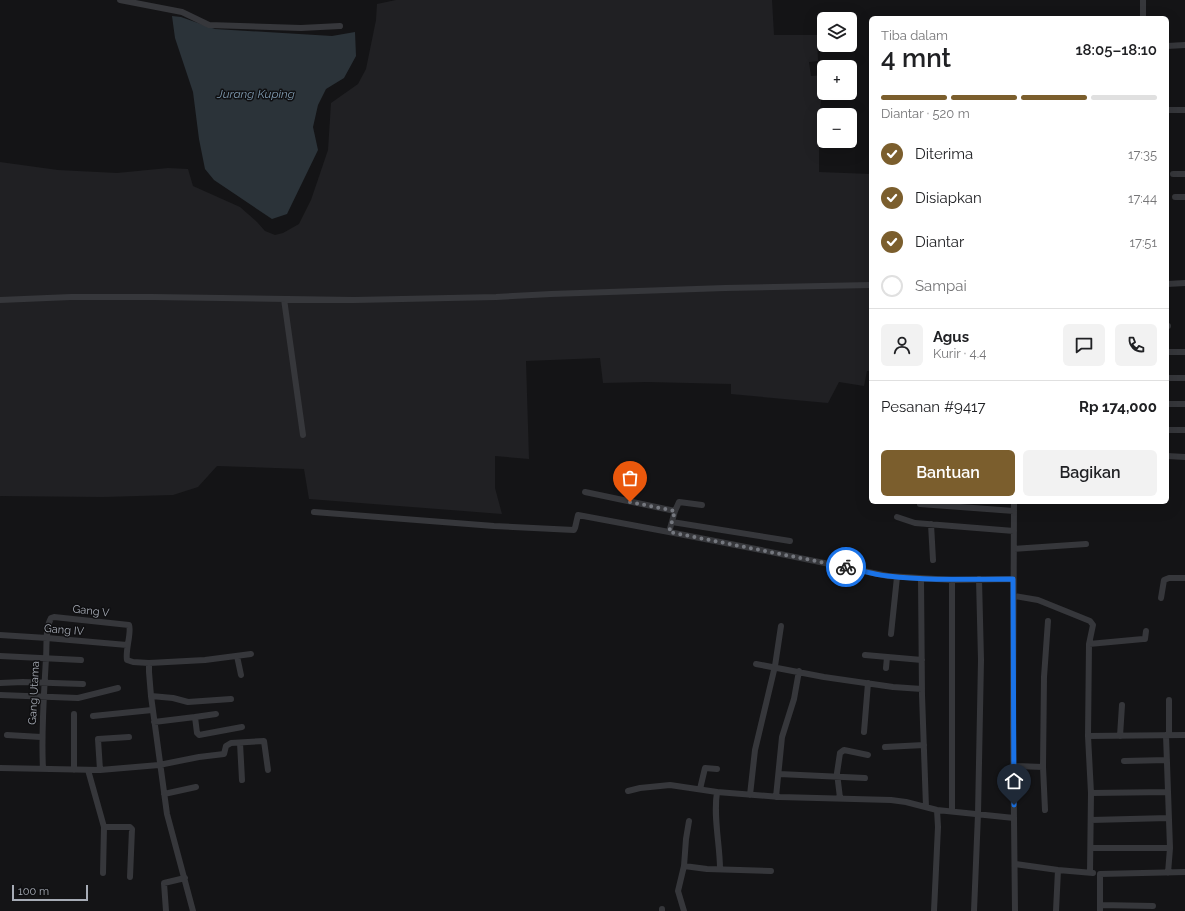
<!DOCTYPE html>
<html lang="id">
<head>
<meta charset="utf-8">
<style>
  :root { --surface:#fff; --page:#f2f2f2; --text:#202124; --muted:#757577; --line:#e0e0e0; --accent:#7b5e2d }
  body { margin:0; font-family:Raleway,sans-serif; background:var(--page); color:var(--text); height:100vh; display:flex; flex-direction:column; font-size:15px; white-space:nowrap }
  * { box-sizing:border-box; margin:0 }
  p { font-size:13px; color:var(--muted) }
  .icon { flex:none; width:22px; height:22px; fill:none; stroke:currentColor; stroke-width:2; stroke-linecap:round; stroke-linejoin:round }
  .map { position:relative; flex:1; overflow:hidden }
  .sheet { position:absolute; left:869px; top:16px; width:300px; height:488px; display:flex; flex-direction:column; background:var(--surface); border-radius:6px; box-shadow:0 4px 16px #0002 }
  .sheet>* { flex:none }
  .tools { position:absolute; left:817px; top:12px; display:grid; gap:8px }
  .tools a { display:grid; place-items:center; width:40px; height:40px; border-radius:6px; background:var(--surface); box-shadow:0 4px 16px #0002; font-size:20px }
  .scale { position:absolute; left:12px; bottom:10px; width:76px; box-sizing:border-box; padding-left:4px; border:2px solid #a7acb6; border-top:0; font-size:11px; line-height:14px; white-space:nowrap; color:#a7acb6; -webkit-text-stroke:3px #0f0f11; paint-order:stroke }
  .pin { position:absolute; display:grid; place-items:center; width:34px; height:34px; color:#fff; margin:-41px -17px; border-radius:50% 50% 50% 0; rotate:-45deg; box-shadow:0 0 4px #0007 }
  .pin .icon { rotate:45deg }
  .courier { position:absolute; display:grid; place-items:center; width:40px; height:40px; margin:-20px; border:3px solid #1a73e8; border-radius:50%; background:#fff; color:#222; box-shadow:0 1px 5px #0007 }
  .headline em { font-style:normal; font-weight:600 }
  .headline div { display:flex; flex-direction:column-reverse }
  .headline { display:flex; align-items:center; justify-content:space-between; height:68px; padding:0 12px }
  h1 { font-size:26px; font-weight:600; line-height:30px }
  .bar { display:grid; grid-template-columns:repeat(4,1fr); gap:6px 4px; align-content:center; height:48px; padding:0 12px }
  .bar i { height:5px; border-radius:3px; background:var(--line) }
  .bar .selected { background:var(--accent) }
  .bar p { grid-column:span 4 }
  .line { display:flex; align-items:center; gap:10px; padding:0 12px; border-top:1px solid var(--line) }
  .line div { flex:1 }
  .round { display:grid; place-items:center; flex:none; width:42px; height:42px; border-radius:6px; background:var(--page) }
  ol { padding:0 12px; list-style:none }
  li { display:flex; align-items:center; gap:12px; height:44px }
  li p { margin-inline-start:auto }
  li .icon { padding:4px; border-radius:50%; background:var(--accent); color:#fff; stroke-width:4 }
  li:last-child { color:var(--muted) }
  li i { width:22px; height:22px; border:2px solid var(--line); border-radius:50% }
  .cta { display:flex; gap:8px; margin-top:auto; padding:8px 12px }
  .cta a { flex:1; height:46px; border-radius:6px; background:var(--accent); color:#fff; font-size:16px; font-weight:600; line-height:46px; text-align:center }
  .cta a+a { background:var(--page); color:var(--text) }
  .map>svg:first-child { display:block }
  .built { fill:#202023 }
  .water { fill:#2b3339 }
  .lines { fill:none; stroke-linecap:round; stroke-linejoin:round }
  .minor { stroke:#36373b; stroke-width:6 }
  .done { stroke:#74777e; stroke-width:4; stroke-dasharray:0 7.2 }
  .route { stroke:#1a73e8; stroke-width:5 }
  .labels { text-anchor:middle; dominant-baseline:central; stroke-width:3; stroke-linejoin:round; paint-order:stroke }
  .street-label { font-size:11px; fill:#a7acb6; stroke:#0f0f11 }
  .water-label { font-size:12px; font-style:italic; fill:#7f9ab0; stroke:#0f0f11 }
</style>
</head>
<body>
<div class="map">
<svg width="1185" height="911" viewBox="0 0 1185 911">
  <rect width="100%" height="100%" fill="#141416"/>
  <path class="built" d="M396 0H772L774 35H817L818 61 809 62 811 76 824 75 819 118V172L871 174V371H867L864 386 839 382 828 403 731 394V384L647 382 603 383 600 358 526 361 529 459 495 456V488L502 514 309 499 304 469 217 466 198 487 173 495 103 497 0 496V162L58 170 117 173 168 168 188 169 193 186 240 207 257 222 265 231 275 235 283 233 299 224 311 200 328 150 331 103 358 84 366 69 376 20 377 4Z"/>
  <path class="water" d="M172 16 181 17 215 29 332 36 355 32 356 56 344 78 326 89 318 105 313 127 318 150 287 214 272 219 214 180 205 169 199 139 193 92 175 38Z"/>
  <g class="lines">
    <path class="minor" d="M120 0 182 12 209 25 301 28 340 26
      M1143 18V0
      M1167 46 1185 45
      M1167 110H1185
      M1173 174H1185
      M1175 197H1185
      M1167 284 1185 283
      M284 299 303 435
      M0 300 71 297H153L354 300 402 299 496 297 551 294 725 288 871 285
      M1167 326H1168
      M1167 352H1185
      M1167 378H1185
      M1167 404H1185
      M1167 430H1185
      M1167 456 1185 457
      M585 492 675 511 669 532 761 550 888 576 952 580 1013 579
      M1014 502 1013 728 1015 911
      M920 504 1014 511
      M675 511 679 502 702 505
      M314 512 494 526 574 530 575 528 578 515 669 532
      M897 517 915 523 1014 531
      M672 522 790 541
      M931 524 933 560
      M1014 549 1086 544
      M921 579 922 695 926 807
      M952 580V811
      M1014 596 1038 600 1090 621 1093 625 1089 644
      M1161 598 1164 580 1169 578H1185
      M891 634 897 577
      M0 635 47 638 127 645
      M865 655 922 660
      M0 656 81 660
      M237 656 241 675
      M756 664 824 677 893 687 922 689
      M886 668 887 657
      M0 683 23 682 83 684
      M0 695 78 698 118 688
      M151 696 173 698 188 702 231 699
      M74 714V770
      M93 716 152 710
      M195 717 216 714
      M154 722 195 717 197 733 199 735 242 727
      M864 732 868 683
      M7 735 41 737
      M1166 735 1170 848 1168 873
      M1169 735V700
      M1088 736 1089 644 1143 639H1145L1146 631
      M1120 736 1122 705
      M240 743 242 780
      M885 747 924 745
      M1124 761 1167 760
      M1013 766 1043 767 1044 677 1048 621
      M1043 767 1045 810
      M0 768 100 770 159 765 199 757 224 754 226 746 231 743 264 741 268 770
      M43 769C41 731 44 695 46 658 47 646 45 629 51 618L54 617 129 625C132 632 125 650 127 660L133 662 149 663
      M88 770 104 827 103 873
      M100 770 98 739 129 737
      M779 774 865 778
      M700 789 705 768 717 769
      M628 791 640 788 670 785 717 792 780 797 891 800 906 802 937 810 1014 818
      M717 792C713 818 720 844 720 869
      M1091 793 1168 792
      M164 794 196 787
      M750 795 755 750 775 666 781 626
      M776 797 782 737 794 699 799 671
      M840 798 837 773 840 753 844 750 868 755
      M1091 820 1169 818
      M104 827H130L132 829 130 877
      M1091 848H1170
      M1015 864 1058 870 1093 873
      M684 866 707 869 771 871
      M1090 872 1091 793 1088 736 1185 735
      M1100 905 1153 906
      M662 909V911
      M166 911 164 883 185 878
      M193 911 167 814 151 696 149 672V663L205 660 251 654
      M684 911 678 891 684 866 686 839 689 821
      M934 911 938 827 937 810
      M974 911 978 814 981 660 979 579
      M1056 911 1058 870
      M1100 911V874L1185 872"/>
  </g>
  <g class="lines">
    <path class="done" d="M630 502 675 511 669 532 846 567"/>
    <path class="route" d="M846 567C860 570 874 575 888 576 930 581 971 579 1013 579L1014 805"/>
  </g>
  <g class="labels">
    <g class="street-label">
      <text transform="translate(91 611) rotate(6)">Gang V</text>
      <text transform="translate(64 630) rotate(5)">Gang IV</text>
      <text transform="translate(34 693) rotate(-87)">Gang Utama</text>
    </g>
    <g class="water-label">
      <text x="256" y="94">Jurang Kuping</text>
    </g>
  </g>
</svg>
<div class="tools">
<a><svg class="icon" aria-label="layers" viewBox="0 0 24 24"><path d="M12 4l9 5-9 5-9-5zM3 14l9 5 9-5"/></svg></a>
<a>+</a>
<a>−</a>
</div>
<div class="scale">100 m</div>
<div class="pin" style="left:630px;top:502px;background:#ea580c"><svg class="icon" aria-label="bag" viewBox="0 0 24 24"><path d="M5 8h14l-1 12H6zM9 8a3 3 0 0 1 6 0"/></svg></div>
<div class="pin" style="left:1014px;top:805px;background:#1f2937"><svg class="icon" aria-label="home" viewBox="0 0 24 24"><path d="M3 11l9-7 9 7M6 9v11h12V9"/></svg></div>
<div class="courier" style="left:846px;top:567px"><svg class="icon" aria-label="bike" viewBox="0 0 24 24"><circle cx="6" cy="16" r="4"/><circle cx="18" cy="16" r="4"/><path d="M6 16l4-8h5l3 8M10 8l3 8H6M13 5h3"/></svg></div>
<section class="sheet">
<div class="headline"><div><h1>4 mnt</h1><p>Tiba dalam</p></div><em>18:05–18:10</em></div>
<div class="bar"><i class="selected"></i><i class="selected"></i><i class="selected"></i><i></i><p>Diantar · 520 m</p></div>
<ol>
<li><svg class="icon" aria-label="check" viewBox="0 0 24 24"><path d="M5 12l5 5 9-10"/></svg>Diterima<p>17:35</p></li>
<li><svg class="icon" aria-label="check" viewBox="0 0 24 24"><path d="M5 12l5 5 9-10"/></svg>Disiapkan<p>17:44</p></li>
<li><svg class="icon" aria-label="check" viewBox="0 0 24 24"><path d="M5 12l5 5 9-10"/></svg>Diantar<p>17:51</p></li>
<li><i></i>Sampai</li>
</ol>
<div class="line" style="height:72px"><a class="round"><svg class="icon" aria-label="person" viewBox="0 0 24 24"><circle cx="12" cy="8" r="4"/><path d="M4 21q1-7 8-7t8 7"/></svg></a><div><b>Agus</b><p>Kurir · 4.4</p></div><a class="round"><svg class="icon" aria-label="chat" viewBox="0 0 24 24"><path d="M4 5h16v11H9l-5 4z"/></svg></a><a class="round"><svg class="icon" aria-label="phone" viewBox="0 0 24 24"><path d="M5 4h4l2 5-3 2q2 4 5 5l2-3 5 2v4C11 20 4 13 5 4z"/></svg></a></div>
<div class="line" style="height:52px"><div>Pesanan #9417</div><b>Rp 174,000</b></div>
<div class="cta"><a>Bantuan</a><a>Bagikan</a></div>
</section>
</div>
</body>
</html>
